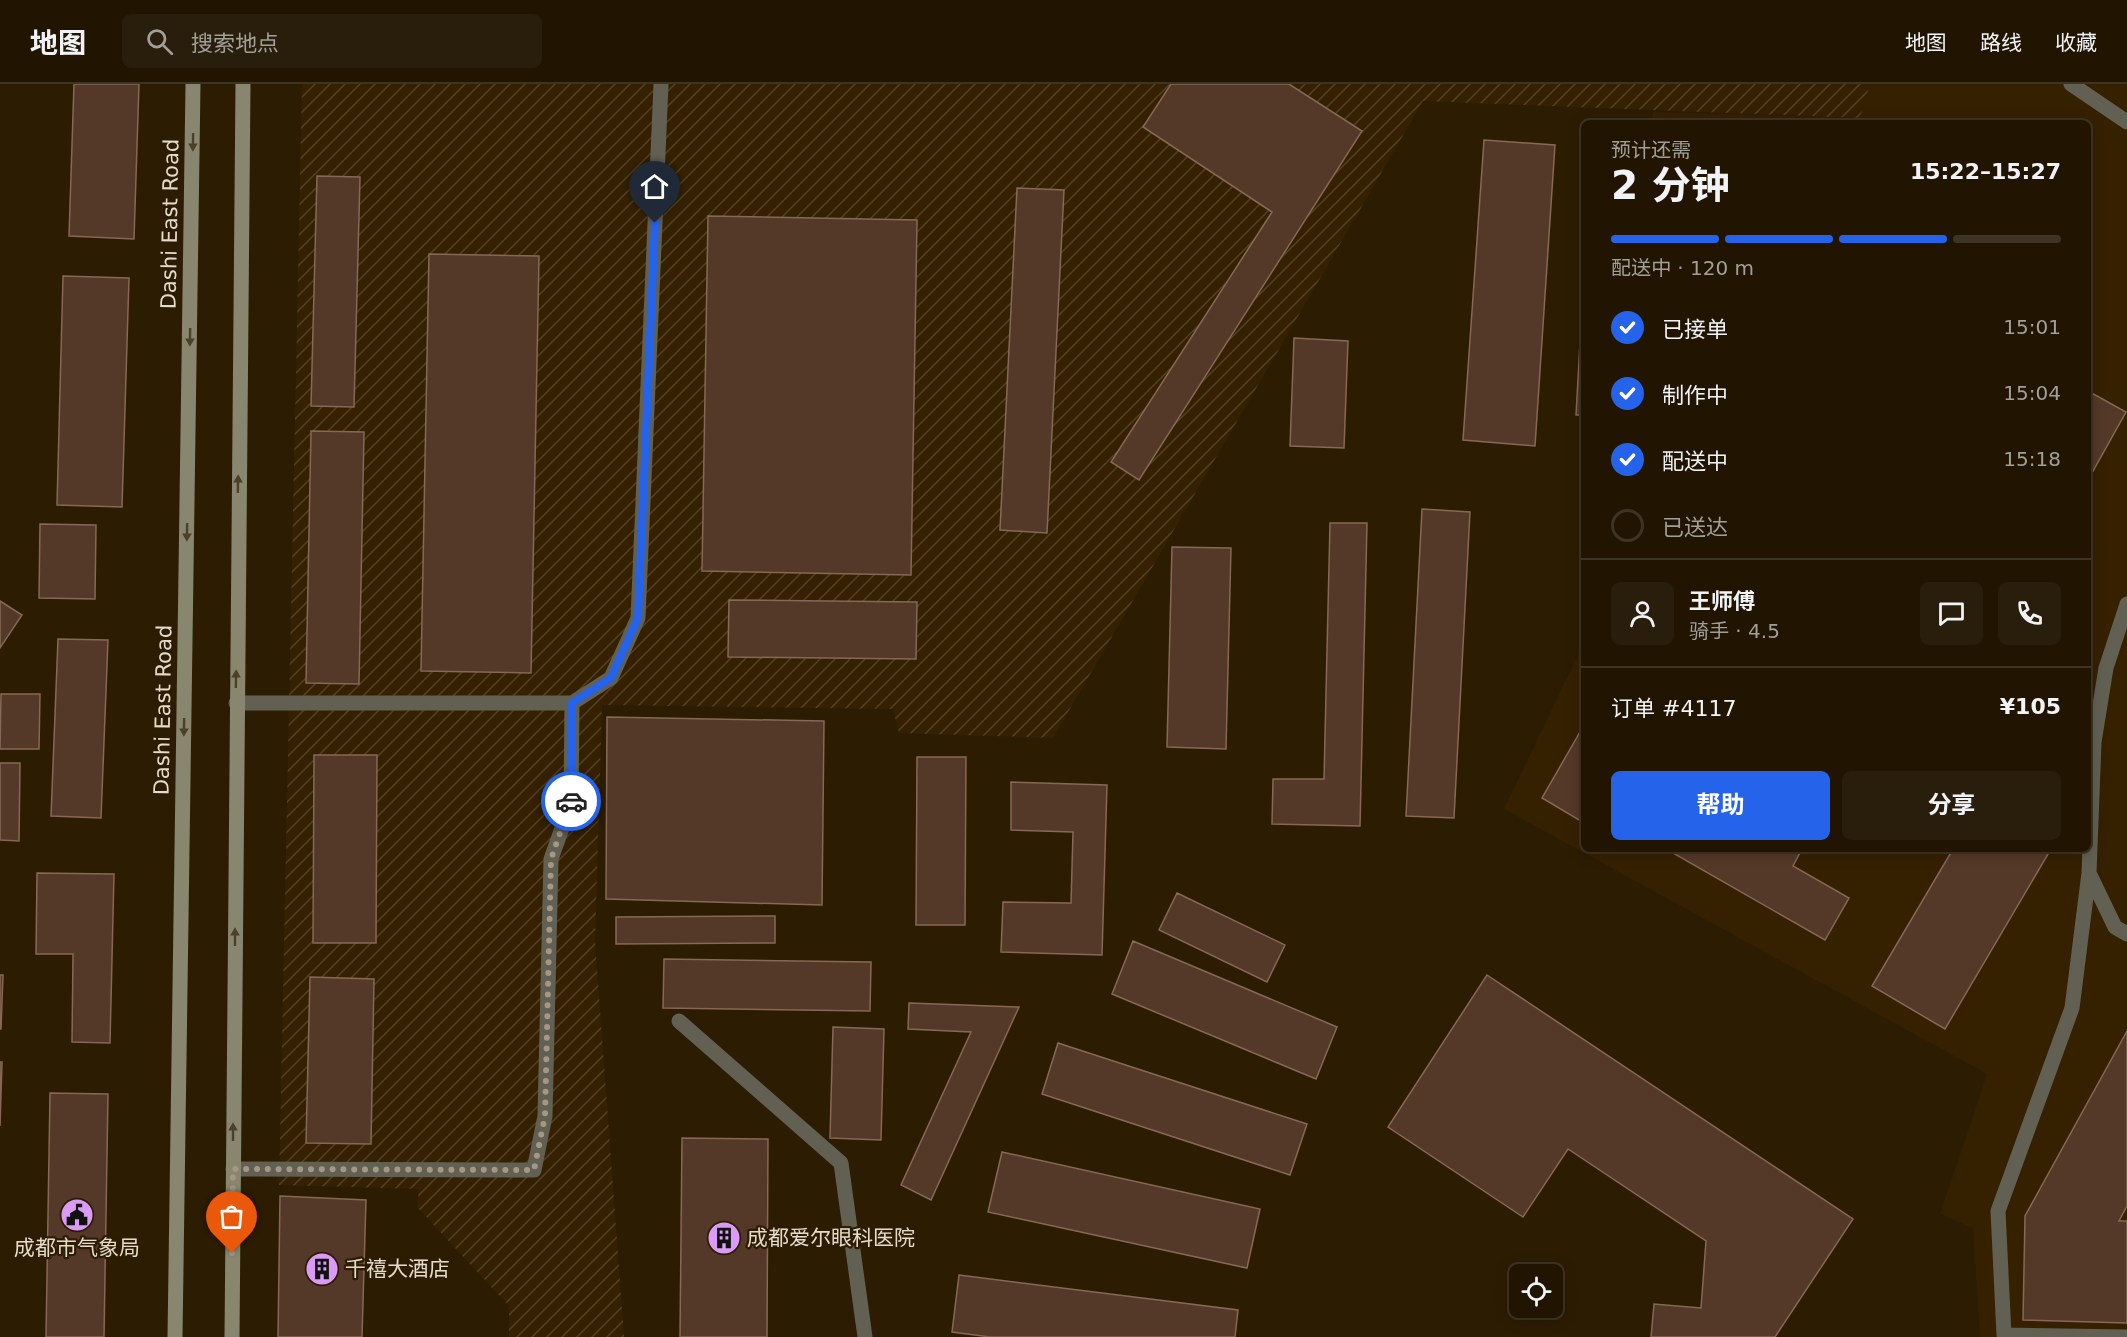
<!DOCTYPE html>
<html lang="zh">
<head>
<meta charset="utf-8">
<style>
  :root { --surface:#211502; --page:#291e0c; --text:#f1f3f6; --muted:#a29f99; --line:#3e3424; --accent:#2563eb }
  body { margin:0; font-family:"DejaVu Sans","Noto Sans SC",sans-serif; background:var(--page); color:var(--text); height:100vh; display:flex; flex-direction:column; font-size:22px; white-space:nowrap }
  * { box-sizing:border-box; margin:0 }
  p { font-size:20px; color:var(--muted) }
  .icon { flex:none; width:33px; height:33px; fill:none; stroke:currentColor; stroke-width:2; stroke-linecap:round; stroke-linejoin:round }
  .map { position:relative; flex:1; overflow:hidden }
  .drawer { position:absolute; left:1581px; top:36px; width:510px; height:732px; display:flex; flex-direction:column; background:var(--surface); border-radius:9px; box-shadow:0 3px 15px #0003,0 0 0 2px var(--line) }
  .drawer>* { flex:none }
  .controls { position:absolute; left:1509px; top:1180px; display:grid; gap:12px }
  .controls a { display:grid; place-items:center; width:54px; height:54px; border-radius:9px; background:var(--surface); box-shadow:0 3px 15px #0003,0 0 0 2px var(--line); font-size:30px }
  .pin { position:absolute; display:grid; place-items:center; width:51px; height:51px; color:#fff; margin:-62px -26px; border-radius:50% 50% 50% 0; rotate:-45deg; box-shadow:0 0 6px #0007 }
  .pin .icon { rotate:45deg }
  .courier { position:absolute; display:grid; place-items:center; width:60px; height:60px; margin:-30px; border:4px solid #2563eb; border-radius:50%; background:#fff; color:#222; box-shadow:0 2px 8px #0007 }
  .summary em { font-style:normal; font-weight:700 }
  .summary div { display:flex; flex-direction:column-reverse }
  .summary { display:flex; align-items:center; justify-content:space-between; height:102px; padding:0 30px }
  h1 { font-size:39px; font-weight:700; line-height:45px }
  .bar { display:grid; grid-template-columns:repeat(4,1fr); gap:9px 6px; align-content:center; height:72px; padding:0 30px }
  .bar i { height:8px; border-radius:4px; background:var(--line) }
  .bar .current { background:var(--accent) }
  .bar p { grid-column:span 4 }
  .line { display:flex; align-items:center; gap:15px; padding:0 30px; border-top:2px solid var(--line) }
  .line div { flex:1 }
  .round { display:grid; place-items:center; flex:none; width:63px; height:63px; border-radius:9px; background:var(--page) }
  ol { padding:0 30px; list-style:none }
  li { display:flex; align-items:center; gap:18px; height:66px }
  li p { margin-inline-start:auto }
  li .icon { padding:6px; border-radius:50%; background:var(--accent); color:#fff; stroke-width:4 }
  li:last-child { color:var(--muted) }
  li i { width:33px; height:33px; border:3px solid var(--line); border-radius:50% }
  .cta { display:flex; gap:12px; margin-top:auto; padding:12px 30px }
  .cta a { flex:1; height:69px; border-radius:9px; background:var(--accent); color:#fff; font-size:24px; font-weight:700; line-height:69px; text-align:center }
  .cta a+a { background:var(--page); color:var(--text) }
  header { display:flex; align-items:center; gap:36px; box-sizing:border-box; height:84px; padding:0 30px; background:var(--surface); border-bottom:2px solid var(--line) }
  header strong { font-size:28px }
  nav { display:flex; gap:33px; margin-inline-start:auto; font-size:21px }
  .search { width:420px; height:54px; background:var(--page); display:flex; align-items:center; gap:15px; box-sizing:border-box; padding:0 21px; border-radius:9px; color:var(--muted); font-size:22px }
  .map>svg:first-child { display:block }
  .built { fill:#352100 }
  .industrial { fill:url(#industrial-furrows) }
  .building { fill:#543928; stroke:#866856; stroke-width:1.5 }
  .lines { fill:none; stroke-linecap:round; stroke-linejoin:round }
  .lane { stroke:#626053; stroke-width:15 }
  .secondary { stroke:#88866f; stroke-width:15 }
  .oneway { fill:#4c4128 }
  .done { stroke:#a49885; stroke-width:6; stroke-dasharray:0 10.8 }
  .route { stroke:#2563eb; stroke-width:8 }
  .labels { text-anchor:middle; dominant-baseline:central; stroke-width:4.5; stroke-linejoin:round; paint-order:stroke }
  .street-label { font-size:21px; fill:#e5dacb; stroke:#2c1c02 }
  .poi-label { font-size:21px; fill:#e5dacb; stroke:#2c1c02; text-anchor:start }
</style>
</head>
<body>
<header>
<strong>地图</strong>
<div class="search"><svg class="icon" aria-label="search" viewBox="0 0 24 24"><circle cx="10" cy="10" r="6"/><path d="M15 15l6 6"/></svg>搜索地点</div>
<nav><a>地图</a><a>路线</a><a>收藏</a></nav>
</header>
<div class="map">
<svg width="2127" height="1253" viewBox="0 0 2127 1253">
  <defs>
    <pattern id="industrial-furrows" width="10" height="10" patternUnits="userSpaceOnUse" patternTransform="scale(1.5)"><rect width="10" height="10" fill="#352100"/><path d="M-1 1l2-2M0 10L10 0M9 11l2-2" fill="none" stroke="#524124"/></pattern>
  </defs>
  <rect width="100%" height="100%" fill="#2c1c02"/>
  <path class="built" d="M1870 0H2127V1253H1980L1973 1144 1940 1130 1987 990 1504 725 1584 558V765H2088V39H1652L1653 28 1860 34Z"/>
  <path class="industrial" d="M302 0H1870L1860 34 1423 17 1053 654 899 649 893 625 602 621 595 858 624 1253H509V1222L417 1123 419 1105 279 1101Z"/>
  <path class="building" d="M74 0H139L134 155 69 152Z
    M1171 0H1289L1362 47 1139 396 1111 378 1272 128 1143 43Z
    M1484 56 1555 61 1535 362 1463 356Z
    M317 92 360 93 354 323 311 322Z
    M1017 104 1064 106 1047 449 1000 446Z
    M708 132 917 136 911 491 702 487Z
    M429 170 539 172 531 589 421 587Z
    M1584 186V331H1576Z
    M63 192 129 194 122 423 57 421Z
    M1294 254 1348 257 1344 364 1290 362Z
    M2088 307 2126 328 2088 396Z
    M311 347 364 348 359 600 306 599Z
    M1422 425 1470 428 1454 734 1406 732Z
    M1330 439H1367L1360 742 1272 740 1273 695H1324Z
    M40 440 96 441 95 515 39 514Z
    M1172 463 1231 464 1226 665 1167 663Z
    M729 516 917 518 916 575 728 573Z
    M0 517 22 531 0 564Z
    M58 555 108 556 101 734 51 732Z
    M1 610H40L39 665H0Z
    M607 633 824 637 822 821 606 815Z
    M1584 641V739L1542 714Z
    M314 671H377L376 859H313Z
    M917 673H966L965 841H916Z
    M0 679H20L19 757 0 756Z
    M1011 698 1107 701 1102 871 1001 868 1003 818 1071 819 1073 748 1011 746Z
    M1666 765H1802L1793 782 1849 814 1825 856Z
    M1953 765H2051L1945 945 1872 902Z
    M37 789 114 790 110 959 72 958 73 870H36Z
    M1177 809 1285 861 1267 898 1159 846Z
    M775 832V859L616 860V833Z
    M1133 857 1337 943 1316 995 1112 910Z
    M664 875 871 878 870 927 663 924Z
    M0 891H3L1 945H0Z
    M1487 891 1853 1135 1775 1253H1651L1654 1220 1701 1224 1706 1157 1568 1065 1523 1133 1388 1043Z
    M310 893 374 895 371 1060 306 1059Z
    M909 919 1019 923 931 1116 901 1101 971 948 908 945Z
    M833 943 884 945 881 1056 830 1054Z
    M2127 947V1122L2119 1137H2127V1239L2023 1236 2025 1132Z
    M1058 959 1307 1040 1290 1091 1042 1010Z
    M0 978H2L0 1042Z
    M50 1009 108 1010 104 1253H46Z
    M682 1054 768 1055 767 1253H680Z
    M1002 1068 1260 1125 1247 1184 988 1128Z
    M280 1112 366 1116 362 1253H278Z
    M959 1191 1238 1226 1235 1253H990L952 1248Z"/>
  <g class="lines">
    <path class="lane" d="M2071 0 2127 38
      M2127 520 2106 584 2094 658 2089 789 2072 924 1998 1127 2004 1251 2127 1253
      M572 619 611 594 638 534 661 0
      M2089 789 2115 843 2127 850
      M679 937 841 1079 865 1253
      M233 1085 534 1086 545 1032 551 775 571 719 572 619H236"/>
    <path class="secondary" d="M175 1253 193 0
      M232 1253 243 0"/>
  </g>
  <defs><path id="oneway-solid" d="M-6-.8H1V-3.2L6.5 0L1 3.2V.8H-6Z" transform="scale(1.5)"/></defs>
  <g class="oneway">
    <use href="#oneway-solid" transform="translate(193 58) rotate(91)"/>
    <use href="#oneway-solid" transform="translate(190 253) rotate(91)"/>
    <use href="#oneway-solid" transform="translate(238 400) rotate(-89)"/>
    <use href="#oneway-solid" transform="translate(187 448) rotate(91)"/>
    <use href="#oneway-solid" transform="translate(236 595) rotate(-89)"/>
    <use href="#oneway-solid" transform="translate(184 643) rotate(91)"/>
    <use href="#oneway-solid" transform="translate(235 853) rotate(-90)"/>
    <use href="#oneway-solid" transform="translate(233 1048) rotate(-90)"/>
  </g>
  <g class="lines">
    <path class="done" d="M232 1169 233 1085 534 1086 545 1032 551 775 571 717"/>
    <path class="route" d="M571 717 572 619 611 594 638 534 655 139"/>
  </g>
  <defs>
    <g id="civic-disc" transform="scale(1.725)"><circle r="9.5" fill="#da9af6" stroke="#2c1c02"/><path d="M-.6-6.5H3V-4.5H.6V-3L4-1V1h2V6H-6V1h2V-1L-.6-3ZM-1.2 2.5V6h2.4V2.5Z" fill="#111"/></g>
    <g id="building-disc" transform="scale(1.725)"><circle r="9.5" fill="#da9af6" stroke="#2c1c02"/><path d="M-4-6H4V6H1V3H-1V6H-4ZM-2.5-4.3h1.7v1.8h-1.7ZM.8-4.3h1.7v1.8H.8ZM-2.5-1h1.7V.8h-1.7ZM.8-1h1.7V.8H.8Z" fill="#111"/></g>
  </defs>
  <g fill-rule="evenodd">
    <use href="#civic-disc" x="77" y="1131"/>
    <use href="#building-disc" x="724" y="1154"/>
    <use href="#building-disc" x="322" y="1185"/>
  </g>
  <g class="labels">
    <g class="street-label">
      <text transform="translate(170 140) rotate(-89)">Dashi East Road</text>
      <text transform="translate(163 626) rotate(-89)">Dashi East Road</text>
    </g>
    <g class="poi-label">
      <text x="747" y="1154">成都爱尔眼科医院</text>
      <text x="77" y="1164" text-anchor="middle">成都市气象局</text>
      <text x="345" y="1185">千禧大酒店</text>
    </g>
  </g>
</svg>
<div class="controls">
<a><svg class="icon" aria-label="locate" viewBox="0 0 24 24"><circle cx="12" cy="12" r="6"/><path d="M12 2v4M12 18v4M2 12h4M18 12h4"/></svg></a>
</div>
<div class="pin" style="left:232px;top:1169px;background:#ea580c"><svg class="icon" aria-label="bag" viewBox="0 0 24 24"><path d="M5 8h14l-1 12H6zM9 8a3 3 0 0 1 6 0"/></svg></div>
<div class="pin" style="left:655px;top:139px;background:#1f2937"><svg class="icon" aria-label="home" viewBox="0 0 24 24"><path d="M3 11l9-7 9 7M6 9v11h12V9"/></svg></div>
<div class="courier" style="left:571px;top:717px"><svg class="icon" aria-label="car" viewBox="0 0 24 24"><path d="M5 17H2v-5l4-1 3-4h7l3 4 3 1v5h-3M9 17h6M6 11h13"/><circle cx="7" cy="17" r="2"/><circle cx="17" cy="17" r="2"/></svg></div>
<section class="drawer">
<div class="summary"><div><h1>2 分钟</h1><p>预计还需</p></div><em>15:22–15:27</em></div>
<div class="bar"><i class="current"></i><i class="current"></i><i class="current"></i><i></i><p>配送中 · 120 m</p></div>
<ol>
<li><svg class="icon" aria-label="check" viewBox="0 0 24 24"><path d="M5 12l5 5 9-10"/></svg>已接单<p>15:01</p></li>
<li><svg class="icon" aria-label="check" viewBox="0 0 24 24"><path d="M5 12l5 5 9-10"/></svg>制作中<p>15:04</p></li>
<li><svg class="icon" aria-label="check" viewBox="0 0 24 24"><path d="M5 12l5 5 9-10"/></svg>配送中<p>15:18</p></li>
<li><i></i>已送达</li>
</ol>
<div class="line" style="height:108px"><a class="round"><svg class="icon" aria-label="person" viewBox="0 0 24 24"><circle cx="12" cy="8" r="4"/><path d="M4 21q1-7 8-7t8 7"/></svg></a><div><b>王师傅</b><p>骑手 · 4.5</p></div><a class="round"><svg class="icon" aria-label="chat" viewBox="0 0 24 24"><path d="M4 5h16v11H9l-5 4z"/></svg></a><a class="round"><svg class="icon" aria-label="phone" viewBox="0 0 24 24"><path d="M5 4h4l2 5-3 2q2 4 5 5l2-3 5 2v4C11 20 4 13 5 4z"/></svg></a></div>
<div class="line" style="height:78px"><div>订单 #4117</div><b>¥105</b></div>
<div class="cta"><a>帮助</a><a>分享</a></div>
</section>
</div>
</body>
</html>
